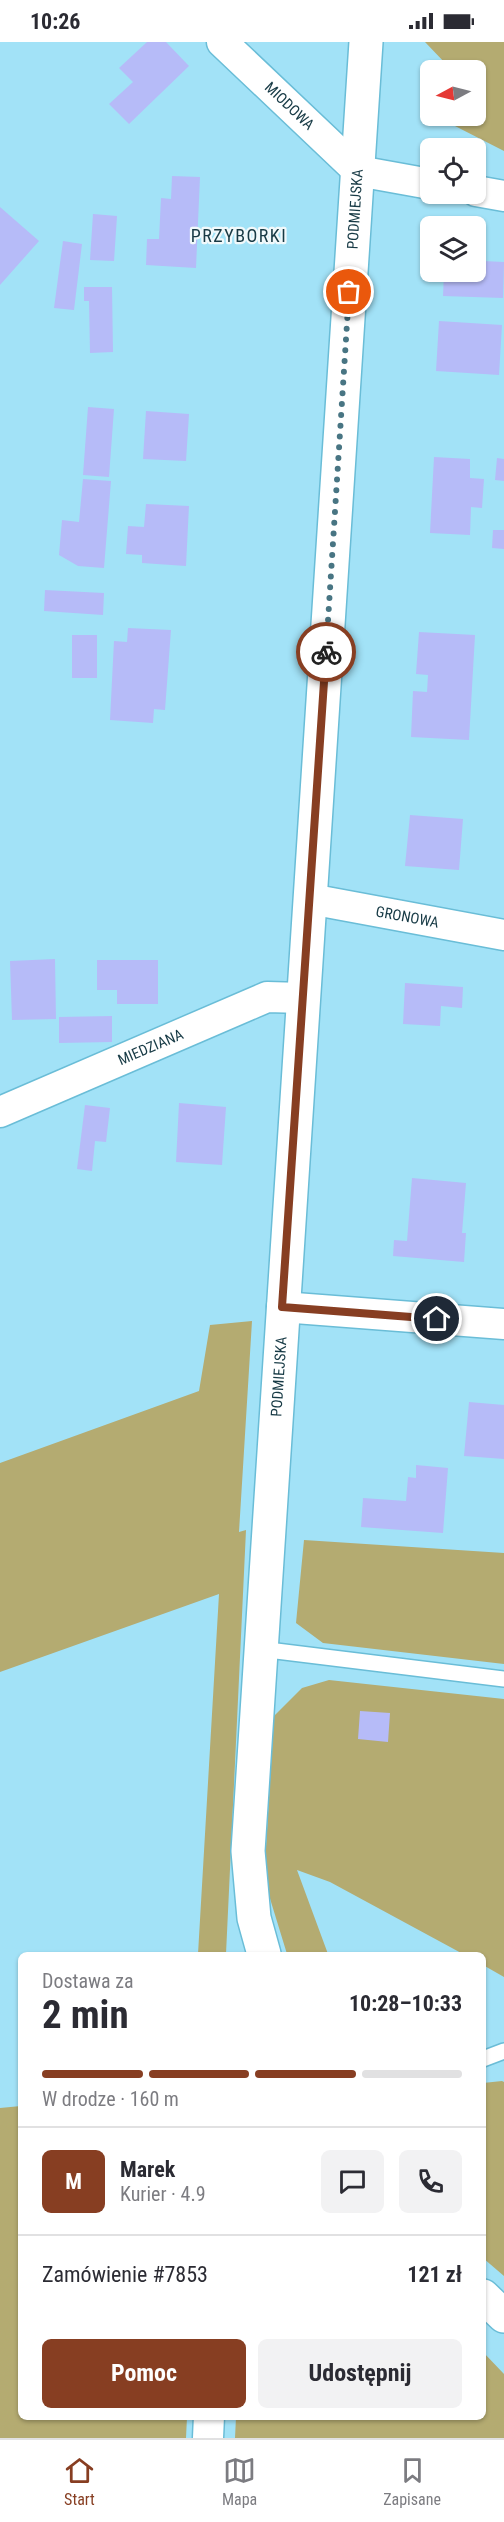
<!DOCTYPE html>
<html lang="pl">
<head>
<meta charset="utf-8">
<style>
  :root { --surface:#fff; --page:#f2f2f3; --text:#2b2b33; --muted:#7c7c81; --line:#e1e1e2; --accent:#873e22 }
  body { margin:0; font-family:"Roboto Condensed",sans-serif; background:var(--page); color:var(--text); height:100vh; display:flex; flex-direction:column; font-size:22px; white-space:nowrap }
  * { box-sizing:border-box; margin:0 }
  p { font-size:20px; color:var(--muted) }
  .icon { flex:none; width:33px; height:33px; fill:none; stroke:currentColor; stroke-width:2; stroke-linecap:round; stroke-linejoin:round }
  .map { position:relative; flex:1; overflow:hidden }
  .details { position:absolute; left:18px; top:1910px; width:468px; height:468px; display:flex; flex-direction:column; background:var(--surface); border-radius:9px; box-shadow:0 2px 4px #0004 }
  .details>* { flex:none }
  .needle { width:39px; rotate:263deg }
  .buttons { position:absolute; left:420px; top:18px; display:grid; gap:12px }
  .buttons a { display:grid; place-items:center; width:66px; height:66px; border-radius:9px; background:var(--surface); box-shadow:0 2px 4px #0004; font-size:30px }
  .pin { position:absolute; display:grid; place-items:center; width:51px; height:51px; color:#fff; margin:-26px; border:3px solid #fff; border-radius:50%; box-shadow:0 2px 6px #0007 }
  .courier { position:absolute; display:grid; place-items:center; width:60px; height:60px; margin:-30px; border:4px solid #873e22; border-radius:50%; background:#fff; color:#222; box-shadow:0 2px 8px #0007 }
  .summary em { font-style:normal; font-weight:700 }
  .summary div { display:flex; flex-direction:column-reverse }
  .summary { display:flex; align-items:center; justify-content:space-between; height:102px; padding:0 24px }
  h1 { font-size:39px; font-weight:700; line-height:45px }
  .bar { display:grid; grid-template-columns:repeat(4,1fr); gap:9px 6px; align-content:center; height:72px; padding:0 24px }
  .bar i { height:8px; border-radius:4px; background:var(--line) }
  .bar .current { background:var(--accent) }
  .bar p { grid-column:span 4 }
  .line { display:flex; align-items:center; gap:15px; padding:0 24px; border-top:2px solid var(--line) }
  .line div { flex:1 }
  .round { display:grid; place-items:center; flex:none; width:63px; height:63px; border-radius:9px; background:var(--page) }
  .cta { display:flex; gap:12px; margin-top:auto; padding:12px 24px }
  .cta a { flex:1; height:69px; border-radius:9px; background:var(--accent); color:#fff; font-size:24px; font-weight:700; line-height:69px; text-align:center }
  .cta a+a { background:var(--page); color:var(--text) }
  .status { display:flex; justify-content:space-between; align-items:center; height:42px; padding:0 30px; background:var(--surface); direction:ltr }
  .status svg { height:16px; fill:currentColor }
  .tab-bar { display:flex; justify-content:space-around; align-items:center; height:84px; border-top:2px solid var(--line); background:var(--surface); font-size:16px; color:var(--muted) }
  .tab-bar a { display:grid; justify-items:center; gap:3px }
  .tab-bar .current { color:var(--accent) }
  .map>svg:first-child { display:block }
  .green { fill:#b4ab71 }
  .building { fill:#b6bbf8 }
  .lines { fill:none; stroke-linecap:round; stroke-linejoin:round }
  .lane-casing { stroke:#6abdd7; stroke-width:18 }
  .street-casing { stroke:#6abdd7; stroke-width:33 }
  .secondary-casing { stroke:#6abdd7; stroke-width:36 }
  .lane { stroke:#fff; stroke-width:15 }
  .street { stroke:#fff; stroke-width:30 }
  .secondary { stroke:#fff; stroke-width:33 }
  .done { stroke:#487583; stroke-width:6; stroke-dasharray:0 10.8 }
  .route { stroke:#873e22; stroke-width:8 }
  .labels { text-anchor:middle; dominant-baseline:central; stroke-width:4.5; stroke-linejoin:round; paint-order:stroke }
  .street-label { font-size:15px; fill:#173a45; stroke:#f1f9fb }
  .quarter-label { font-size:18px; letter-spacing:1.5px; fill:#173a45; stroke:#f1f9fb }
</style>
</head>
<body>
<div class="status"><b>10:26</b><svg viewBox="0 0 49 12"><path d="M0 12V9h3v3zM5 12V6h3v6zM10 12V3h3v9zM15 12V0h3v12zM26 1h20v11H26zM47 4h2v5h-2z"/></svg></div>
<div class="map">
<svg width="504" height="2396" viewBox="0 0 504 2396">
  <rect width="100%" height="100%" fill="#a2e2f7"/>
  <path class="green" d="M425 0H504V109L455 84 454 74H476V28H447L446 22Z
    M252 1279 239 1490 246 1488 226 1912H198L219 1552 0 1630V1421L199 1349 210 1283Z
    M304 1498 504 1511V1622L323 1601 296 1581Z
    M329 1638 504 1657V1935L483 1923V1912H463L330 1840 297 1828 328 1912H287L264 1837 274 1674 302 1646Z
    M502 2039 504 2040V2234L483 2216V2041Z
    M21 2064V2374L187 2375 186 2396H0V2066Z
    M483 2310 504 2332V2396H235L236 2375 483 2374Z"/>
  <path class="building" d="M147 0H166L189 24 129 82 109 62 133 40 119 26Z
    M172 134 200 135 196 226 146 223 147 197H159L161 156 171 157Z
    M0 165 39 199 0 243Z
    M93 172 117 174 114 219 90 218Z
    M476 184H484L483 219 504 220 503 256 443 254 444 230H476Z
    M63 199 82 202 74 268 54 266Z
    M84 245H112L113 310 90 311 89 259H84Z
    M439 279 502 283 499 333 436 329Z
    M88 365 114 367 109 435 83 433Z
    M146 369 189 372 186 419 143 417Z
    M434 415 470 417V436L484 437 482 466 471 465 470 493 430 491Z
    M497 416 504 417V439L495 438Z
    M83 437 111 439 104 526 78 524 59 513 62 478 79 480Z
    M146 462 189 464 186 524 142 521V513L126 512 128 484 144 485Z
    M493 488H504V507L492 506Z
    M45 548 104 551 103 573 44 569Z
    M128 586 171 588 165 668 154 667 153 681 110 678 114 599 127 600Z
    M419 590 475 593 469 698 411 695 413 649 427 650 428 633 416 632Z
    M72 593H97V636H72Z
    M410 773 463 777 459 828 405 824Z
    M55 917 56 977 12 978 10 919Z
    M97 918H158V962H117V948H97Z
    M405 941 463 945 462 966 441 964 440 984 403 982Z
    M112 974V1000L59 1001V975Z
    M179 1061 226 1065 222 1123 176 1120Z
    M85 1063 110 1066 106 1100 95 1099 92 1129 77 1127Z
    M412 1136 466 1141 462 1191H466L464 1220 393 1214 394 1198 407 1199Z
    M469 1360 504 1363V1417L464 1414Z
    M416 1423 448 1426 443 1491 361 1485 363 1456 406 1459 408 1435 416 1436Z
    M360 1669 390 1671 388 1700 358 1697Z"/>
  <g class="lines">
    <g class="lane-casing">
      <path id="lane" d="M260 1607 504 1637
        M483 2017 504 2009"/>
    </g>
    <g class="street-casing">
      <g id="street">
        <path id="s1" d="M222 0 358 129 430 142"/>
        <path d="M476 149 504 154"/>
        <path id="s2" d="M310 857 504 893"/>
        <path id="s3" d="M0 1070 267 955 303 956"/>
        <path d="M282 1265 504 1282"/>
        <path d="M208 2396 209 2374"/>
      </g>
    </g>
    <g class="secondary-casing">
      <g id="secondary">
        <path id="s4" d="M264 1912 254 1876 248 1809 366 0"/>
        <path d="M483 2254 504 2274"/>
      </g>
    </g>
    <use href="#lane" class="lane"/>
    <use href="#street" class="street"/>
    <use href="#secondary" class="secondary"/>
  </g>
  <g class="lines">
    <path class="done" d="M326 610 349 250"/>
    <path class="route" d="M326 610 282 1265 437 1277"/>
  </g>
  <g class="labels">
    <g class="street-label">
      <text stroke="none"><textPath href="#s1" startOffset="93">MIODOWA</textPath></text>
      <text stroke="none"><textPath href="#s4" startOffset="1750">PODMIEJSKA</textPath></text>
      <text stroke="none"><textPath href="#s2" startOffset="99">GRONOWA</textPath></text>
      <text stroke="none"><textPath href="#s3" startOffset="164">MIEDZIANA</textPath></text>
      <text stroke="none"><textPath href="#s4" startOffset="580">PODMIEJSKA</textPath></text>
    </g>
    <g class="quarter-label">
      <text x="239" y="193">PRZYBORKI</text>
    </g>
  </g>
</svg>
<div class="buttons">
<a><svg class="needle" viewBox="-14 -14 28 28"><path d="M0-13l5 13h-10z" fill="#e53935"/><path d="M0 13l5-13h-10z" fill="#7c7c81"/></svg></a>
<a><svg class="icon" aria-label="locate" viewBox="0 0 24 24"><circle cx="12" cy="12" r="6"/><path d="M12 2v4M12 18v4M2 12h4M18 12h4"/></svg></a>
<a><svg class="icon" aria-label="layers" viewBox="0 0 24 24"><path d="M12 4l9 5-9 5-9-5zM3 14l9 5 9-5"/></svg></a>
</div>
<div class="pin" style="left:349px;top:250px;background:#ea580c"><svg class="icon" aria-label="bag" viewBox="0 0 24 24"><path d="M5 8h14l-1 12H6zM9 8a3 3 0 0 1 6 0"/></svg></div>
<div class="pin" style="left:437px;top:1277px;background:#1f2937"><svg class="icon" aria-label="home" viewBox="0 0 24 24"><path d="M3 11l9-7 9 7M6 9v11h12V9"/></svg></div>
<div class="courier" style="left:326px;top:610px"><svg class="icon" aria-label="bike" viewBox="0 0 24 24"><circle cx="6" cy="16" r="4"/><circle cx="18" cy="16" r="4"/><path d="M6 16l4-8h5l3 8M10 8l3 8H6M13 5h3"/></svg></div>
<section class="details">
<div class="summary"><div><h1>2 min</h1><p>Dostawa za</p></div><em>10:28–10:33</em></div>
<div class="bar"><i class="current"></i><i class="current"></i><i class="current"></i><i></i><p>W drodze · 160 m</p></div>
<div class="line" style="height:108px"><b class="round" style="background:var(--accent);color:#fff">M</b><div><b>Marek</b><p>Kurier · 4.9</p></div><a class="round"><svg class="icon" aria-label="chat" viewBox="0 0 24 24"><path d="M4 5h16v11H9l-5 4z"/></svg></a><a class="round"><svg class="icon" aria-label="phone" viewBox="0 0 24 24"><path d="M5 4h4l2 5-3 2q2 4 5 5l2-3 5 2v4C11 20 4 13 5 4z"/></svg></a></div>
<div class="line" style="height:78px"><div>Zamówienie #7853</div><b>121 zł</b></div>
<div class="cta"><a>Pomoc</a><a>Udostępnij</a></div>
</section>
</div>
<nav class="tab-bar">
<a class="current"><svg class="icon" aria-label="home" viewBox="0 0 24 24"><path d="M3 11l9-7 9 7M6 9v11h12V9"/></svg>Start</a>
<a><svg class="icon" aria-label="map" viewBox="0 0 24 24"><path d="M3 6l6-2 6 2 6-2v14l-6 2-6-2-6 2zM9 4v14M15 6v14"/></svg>Mapa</a>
<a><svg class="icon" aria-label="saved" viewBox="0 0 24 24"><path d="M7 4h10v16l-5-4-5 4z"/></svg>Zapisane</a>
</nav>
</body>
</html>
